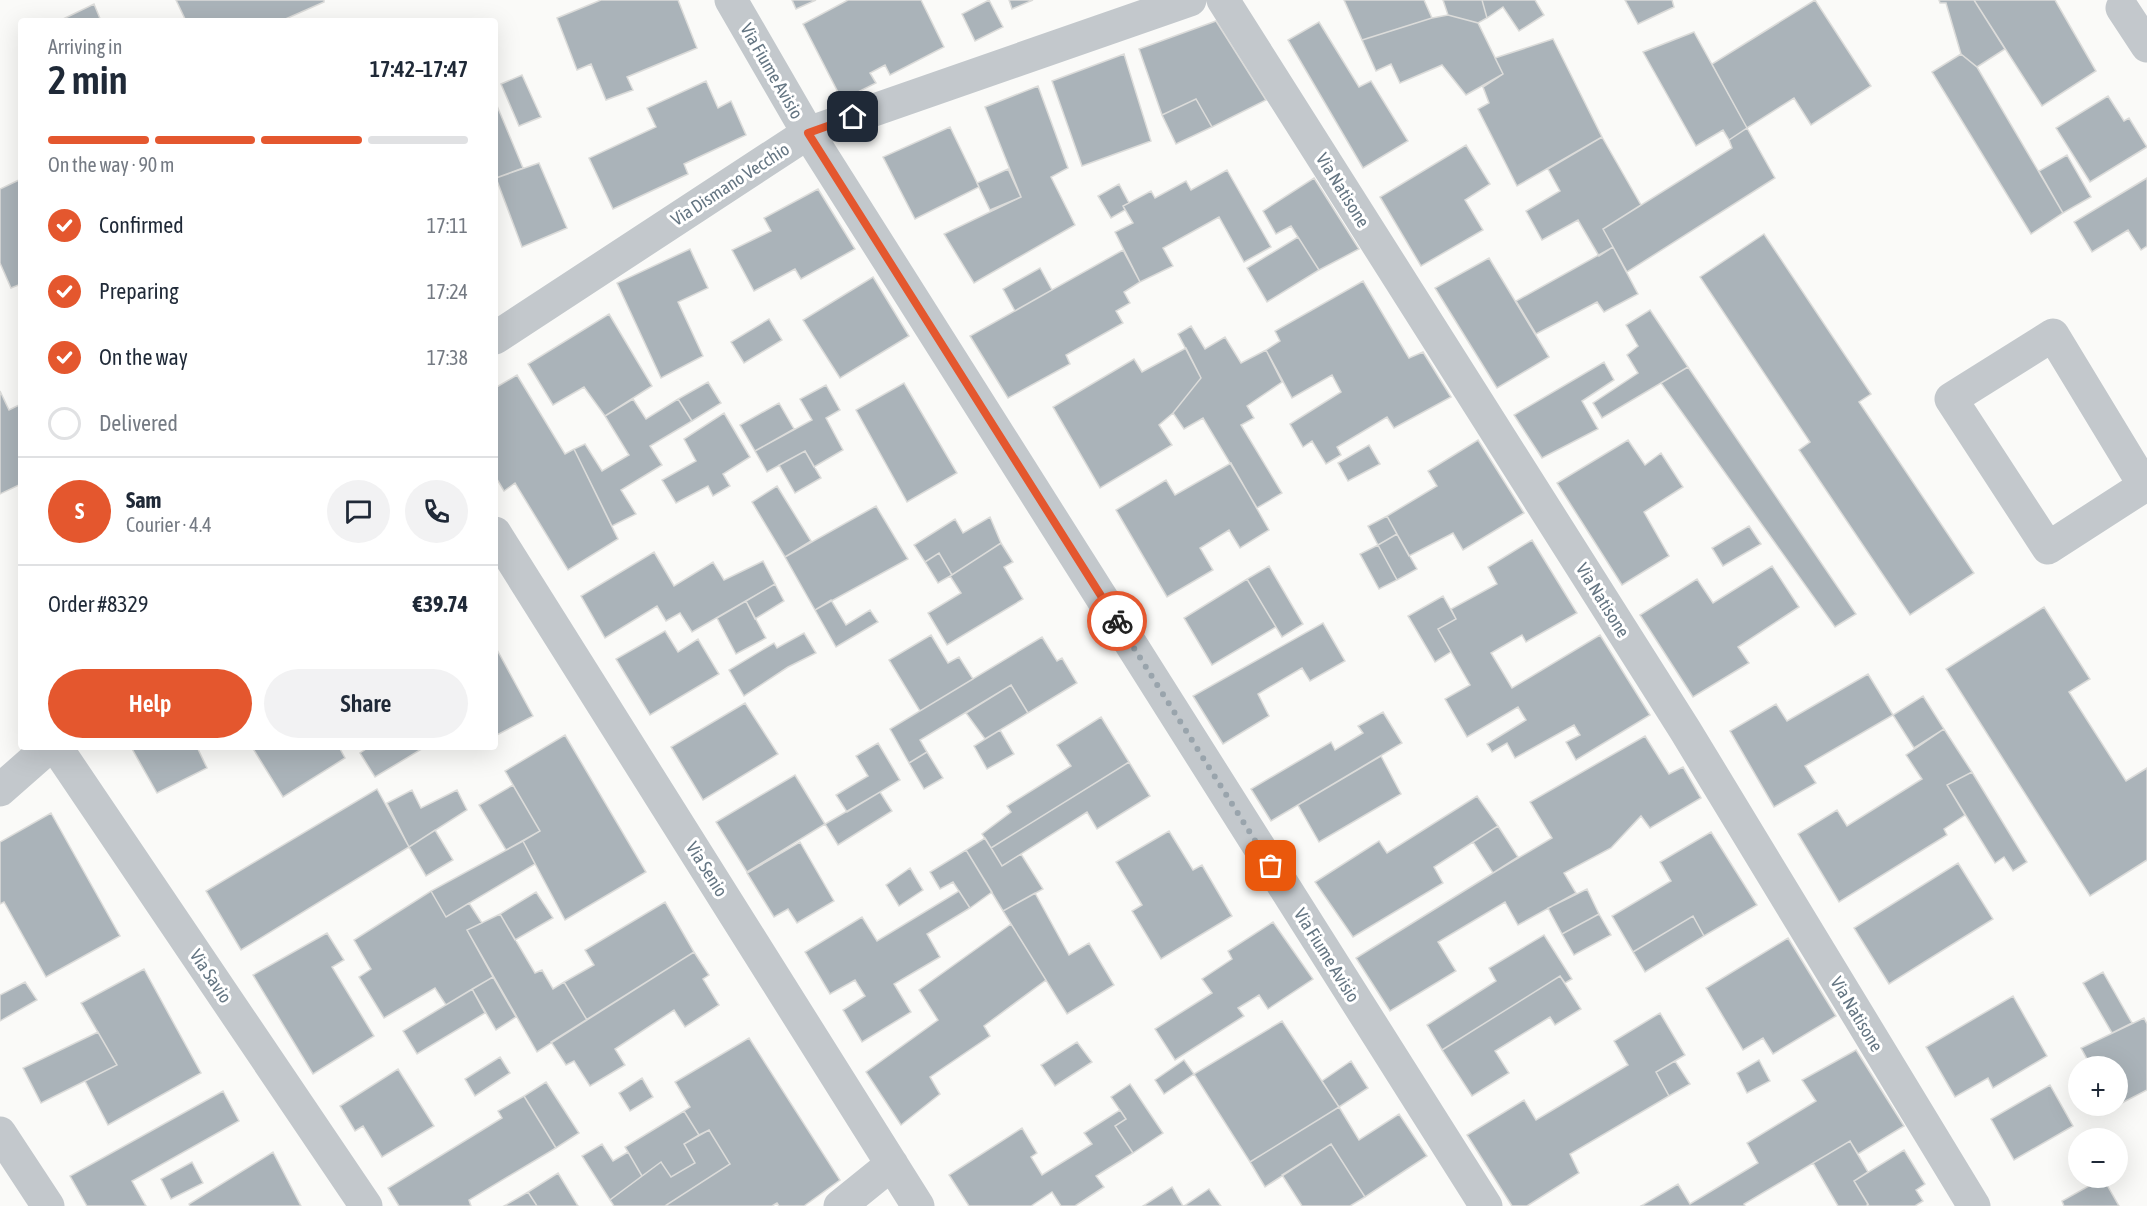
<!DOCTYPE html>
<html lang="en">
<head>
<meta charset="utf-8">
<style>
  :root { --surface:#fff; --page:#f2f2f3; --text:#1f2937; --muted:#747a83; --line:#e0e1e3; --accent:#e4572e }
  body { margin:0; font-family:"Asap Condensed",sans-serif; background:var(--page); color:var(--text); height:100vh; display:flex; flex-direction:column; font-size:22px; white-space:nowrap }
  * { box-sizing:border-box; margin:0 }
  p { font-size:20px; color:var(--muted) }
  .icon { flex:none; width:33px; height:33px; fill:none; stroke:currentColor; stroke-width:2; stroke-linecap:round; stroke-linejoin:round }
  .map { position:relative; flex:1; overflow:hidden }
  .details { position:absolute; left:18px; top:18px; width:480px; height:732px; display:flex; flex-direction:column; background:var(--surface); border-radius:6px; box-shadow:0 6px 24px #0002 }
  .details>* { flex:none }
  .tools { position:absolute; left:2068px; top:1056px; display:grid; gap:12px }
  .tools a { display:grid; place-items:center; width:60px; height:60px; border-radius:50%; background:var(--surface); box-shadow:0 6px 24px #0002; font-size:30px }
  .pin { position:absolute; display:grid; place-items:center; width:51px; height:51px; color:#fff; margin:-26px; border-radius:12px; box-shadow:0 3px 9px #0006 }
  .courier { position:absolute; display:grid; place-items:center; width:60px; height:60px; margin:-30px; border:4px solid #e4572e; border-radius:50%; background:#fff; color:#222; box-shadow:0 2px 8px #0007 }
  .overview em { font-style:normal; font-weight:600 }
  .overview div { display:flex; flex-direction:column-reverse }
  .overview { display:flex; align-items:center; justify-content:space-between; height:102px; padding:0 30px }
  h1 { font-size:39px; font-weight:600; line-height:45px }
  .bar { display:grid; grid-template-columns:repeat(4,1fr); gap:9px 6px; align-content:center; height:72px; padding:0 30px }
  .bar i { height:8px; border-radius:4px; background:var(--line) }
  .bar .selected { background:var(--accent) }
  .bar p { grid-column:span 4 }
  .line { display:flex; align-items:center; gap:15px; padding:0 30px; border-top:2px solid var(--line) }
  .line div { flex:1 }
  .round { display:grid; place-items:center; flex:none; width:63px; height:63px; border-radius:32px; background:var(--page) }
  ol { padding:0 30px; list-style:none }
  li { display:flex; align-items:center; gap:18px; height:66px }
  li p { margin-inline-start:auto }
  li .icon { padding:6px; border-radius:50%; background:var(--accent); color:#fff; stroke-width:4 }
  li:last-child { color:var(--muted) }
  li i { width:33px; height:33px; border:3px solid var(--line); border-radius:50% }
  .button { display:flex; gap:12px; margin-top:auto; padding:12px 30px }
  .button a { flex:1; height:69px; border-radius:36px; background:var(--accent); color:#fff; font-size:24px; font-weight:600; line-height:69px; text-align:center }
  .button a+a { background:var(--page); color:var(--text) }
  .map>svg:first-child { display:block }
  .building { fill:#aab3b9; stroke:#dcdcda; stroke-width:1.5 }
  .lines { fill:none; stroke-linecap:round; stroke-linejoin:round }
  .minor { stroke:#c3c8cc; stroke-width:33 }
  .done { stroke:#99a4ac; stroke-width:6; stroke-dasharray:0 10.8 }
  .route { stroke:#e4572e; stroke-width:8 }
  .labels { text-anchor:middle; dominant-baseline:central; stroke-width:6; stroke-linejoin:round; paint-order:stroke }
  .street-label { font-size:18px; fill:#657683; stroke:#fff }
</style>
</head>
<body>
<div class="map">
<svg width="2147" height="1206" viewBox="0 0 2147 1206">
  <rect width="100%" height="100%" fill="#fafaf8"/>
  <path class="building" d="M176 0H324V2L281 21H186Z
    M601 0H678L697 48 627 77 633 90 606 100 591 64 577 70 557 18Z
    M792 0H816L796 9Z
    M848 0H921L944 47 890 75 885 65 870 73 876 83 842 100 803 24Z
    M989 0 1003 27 975 41 962 14Z
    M1009 0H1033L1012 9Z
    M1344 0H1424L1432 18 1362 40Z
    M1443 0H1482L1487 18 1478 23 1448 15Z
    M1482 0H1535L1544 15 1519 31 1503 7 1487 18Z
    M1625 0H1672L1674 7 1638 24Z
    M1815 0 1871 86 1811 125 1794 98 1747 128 1712 64Z
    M1939 0H1974L2005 49 1977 67 1961 54 1946 3H1940Z
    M1974 0H2055L2096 71 2042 106Z
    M94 4 101 21H59Z
    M1448 15 1478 23 1503 74 1466 95 1442 65 1400 83 1391 64 1376 71 1362 40 1432 18Z
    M1216 21 1266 100 1212 127 1196 99 1162 115 1139 49Z
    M1319 22 1359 87 1371 81 1408 141 1363 168 1288 40Z
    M1694 32 1747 128 1729 140 1723 130 1696 146 1643 52Z
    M1553 39 1602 137 1517 186 1478 109 1489 103 1483 87 1503 74 1495 58Z
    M1124 54 1151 141 1082 166 1052 81Z
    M1961 54 1977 67 2063 213 2031 234 1932 72Z
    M522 75 541 117 519 126 501 84Z
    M706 81 718 108 731 101 746 135 684 164 688 174 613 209 589 158 656 127 647 108Z
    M1038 86 1068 168 1051 177 1075 225 974 283 944 234 1021 197 985 107Z
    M2108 96 2124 121 2129 118 2147 147 2090 182 2056 128Z
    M1196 99 1212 127 1176 144 1162 115Z
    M495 101 523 168 496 178 495 176Z
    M950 127 979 187 915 219 883 157Z
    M1747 128 1775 178 1627 272 1603 229 1732 148 1729 140Z
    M1602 137 1641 205 1603 229 1613 247 1599 256 1578 220 1542 240 1526 211 1560 191 1548 169Z
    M1466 145 1490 184 1465 200 1483 230 1421 266 1380 197Z
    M2067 155 2091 197 2063 213 2039 171Z
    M539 163 567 228 522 247 496 178Z
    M1008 169 1021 197 990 210 977 183Z
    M1227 170 1271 247 1244 262 1219 217 1163 248 1173 266 1140 282 1115 232 1133 223 1123 206 1151 191 1155 198 1186 181 1191 190Z
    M1314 178 1359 249 1319 270 1291 226 1276 234 1263 211Z
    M2147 178V246L2141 250 2128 230 2092 252 2074 222Z
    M21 179V284L11 288 0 263V189Z
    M1119 184 1129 203 1123 206 1125 210 1111 218 1098 196Z
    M818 189 855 249 801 279 795 269 754 291 732 250 771 231 764 218Z
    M1764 234 1871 394 1859 402 1974 573 1910 615 1799 450 1810 442 1700 277Z
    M1298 237 1319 270 1267 302 1247 268Z
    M1613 247 1638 294 1604 312 1597 302 1536 334 1516 301Z
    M690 249 708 288 678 302 703 356 661 378 617 283Z
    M1123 250 1140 282 1124 292 1130 303 1116 311 1123 323 1066 355 1070 364 1008 398 970 336Z
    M1489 258 1549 357 1497 388 1435 288Z
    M1040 268 1052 290 1015 311 1003 289Z
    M873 277 909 336 840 378 803 320Z
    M1363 281 1409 358 1423 352 1451 397 1394 428 1387 417 1337 447 1341 455 1326 464 1312 441 1303 447 1290 424 1341 392 1332 375 1292 398 1266 350 1280 341 1275 331Z
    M1650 310 1688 367 1602 418 1593 403 1638 373 1627 355 1638 346 1626 325Z
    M609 314 652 386 605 416 584 387 553 405 528 364Z
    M769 319 782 340 744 363 731 342Z
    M1191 326 1205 349 1225 337 1241 363 1266 350 1282 382 1247 406 1254 418 1241 425 1282 493 1257 508 1203 418 1184 429 1173 413 1201 378 1178 334Z
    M1186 348 1201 378 1173 413 1159 425 1172 445 1100 488 1053 407 1134 359 1142 372Z
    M1604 362 1614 380 1582 401 1598 429 1542 458 1514 415Z
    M1688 367 1856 614 1835 627 1661 383Z
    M517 375 565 454 574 449 618 539 568 570 515 483 504 491 495 476V388Z
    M708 382 721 403 692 421 678 399Z
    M904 383 957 473 907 502 856 410Z
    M826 385 840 410 826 418 843 450 814 467 805 451 767 472 755 451 812 420 800 399Z
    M0 391 9 410 21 404V484L0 494Z
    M633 399 646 419 678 399 692 421 650 446 662 465 621 490 636 514 612 526 574 449 585 444 602 471 629 455 605 416Z
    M779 403 794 429 755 451 740 425Z
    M724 413 750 457 723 474 730 486 713 496 708 486 676 503 662 480 696 461 684 439Z
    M1478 440 1524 513 1463 550 1453 533 1409 556 1387 516 1437 486 1428 471Z
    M1628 440 1645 465 1661 453 1683 487 1644 512 1669 556 1622 585 1557 483Z
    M1369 445 1380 464 1348 481 1338 463Z
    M805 451 821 478 795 493 779 465Z
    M1231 463 1269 530 1240 548 1229 530 1200 548 1213 570 1167 597 1116 510 1166 480 1175 495Z
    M777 486 811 541 785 557 752 502Z
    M876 506 908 559 815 610 785 557Z
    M1387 516 1397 534 1378 545 1368 526Z
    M990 517 1001 543 952 575 939 553 925 562 914 545 955 519 963 533Z
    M1749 526 1761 544 1723 566 1712 548Z
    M1397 534 1417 569 1397 580 1378 545Z
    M1532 540 1577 613 1526 642 1522 635 1491 653 1512 688 1600 635 1650 715 1576 760 1566 742 1580 735 1574 725 1515 758 1507 743 1492 752 1487 744 1526 720 1518 707 1467 737 1445 699 1470 685 1438 629 1456 619 1451 609 1497 584 1488 567Z
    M1001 543 1013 562 1004 567 1023 599 947 645 928 613 961 593 950 576Z
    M1378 545 1397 580 1379 589 1360 554Z
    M654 552 674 586 713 562 724 580 763 561 775 584 692 632 680 613 666 621 657 606 605 638 581 596Z
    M939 553 952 575 938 583 925 562Z
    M1269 566 1303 624 1282 637 1247 579Z
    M1772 566 1799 607 1738 647 1749 663 1693 697 1640 615 1697 579 1713 603Z
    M1247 579 1276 627 1212 665 1184 618Z
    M775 584 784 601 755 619 746 601Z
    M1443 596 1456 619 1438 629 1451 652 1435 662 1408 616Z
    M831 600 846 625 870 610 878 622 836 647 815 610Z
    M746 601 766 638 736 654 717 618Z
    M2044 607 2090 679 2069 692 2126 781 2147 768V860L2090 896 1946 669Z
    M1323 623 1345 661 1310 681 1302 668 1258 694 1269 716 1223 744 1193 696Z
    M665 631 678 652 698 639 719 674 650 715 616 659Z
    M804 633 816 653 788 667 744 696 729 670 774 643 777 648Z
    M931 635 948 663 959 657 973 679 920 711 889 660Z
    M1042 637 1057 661 1062 658 1077 683 1028 713 1011 685 920 740 927 752 909 763 890 729Z
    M495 646 533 716 495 736Z
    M1868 674 1893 715 1805 766 1816 783 1774 807 1730 731 1776 704 1787 721Z
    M1011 685 1028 713 985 739 966 713Z
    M1923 696 1944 729 1914 748 1893 715Z
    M745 703 778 754 703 800 671 747Z
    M1383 712 1402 743 1271 821 1251 789 1331 742 1335 750 1363 733 1358 726Z
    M1101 717 1129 762 991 848 982 834 1011 812 1007 806 1071 766 1057 745Z
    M1944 729 1972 772 1947 785 1965 815 1944 829 1947 835 1839 902 1798 834 1837 810 1847 826 1922 779 1906 755Z
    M1000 730 1014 754 987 769 974 746Z
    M565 735 646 872 565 920 523 841 540 831 505 771Z
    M1645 736 1669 774 1683 767 1701 798 1650 828 1641 816 1611 848 1564 873 1576 893 1518 925 1505 902 1438 942 1456 971 1390 1011 1356 958 1493 873 1552 838 1530 802Z
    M878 743 900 780 847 812 836 795 868 776 856 756Z
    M131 747H197L207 768 157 793Z
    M252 747H339L345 758 283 797Z
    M369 747H425L375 777 360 753Z
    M927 752 943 778 924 789 909 763Z
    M1381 756 1401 794 1319 842 1298 805Z
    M1129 762 1150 796 1097 829 1087 812 1002 866 991 848Z
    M1972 772 2027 862 2013 871 2004 857 1995 863 1947 785Z
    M795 775 825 824 747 872 716 822Z
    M513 785 540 831 506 850 479 805Z
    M377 789 409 847 241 950 206 891Z
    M412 790 421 808 457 790 467 810 409 847 387 803Z
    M880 792 892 811 838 845 825 824Z
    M1477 796 1498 826 1434 867 1443 883 1353 937 1315 882 1379 841 1387 853Z
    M51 813 120 936 46 977 4 902 0 904V842Z
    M1498 826 1518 857 1493 873 1473 842Z
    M435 830 453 860 426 876 409 847Z
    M1169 831 1193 870 1202 865 1232 916 1161 959 1132 911 1142 905 1116 862Z
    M1711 832 1757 905 1704 936 1693 916 1633 952 1612 916 1671 881 1660 862Z
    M985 838 1002 866 1021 854 1043 889 1003 911 966 850Z
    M523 841 535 864 446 917 431 891Z
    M800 842 834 901 797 923 788 909 774 917 747 873Z
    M966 850 992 892 970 908 953 882 940 889 930 872Z
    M1958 863 1993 919 1889 984 1854 928Z
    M910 868 923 890 899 906 886 885Z
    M1587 889 1599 914 1562 934 1548 908Z
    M431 891 446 917 469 903 482 923 467 930 493 977 446 1005 435 988 384 1018 359 977 371 969 354 940Z
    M959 891 970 908 927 934 940 957 894 984 911 1012 862 1042 843 1010 865 996 855 980 830 994 805 952 862 917 877 941Z
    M536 892 553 918 515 940 500 914Z
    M1035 893 1069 955 1089 943 1114 985 1067 1014 1003 911Z
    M665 902 694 952 587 1020 564 982 594 965 585 950Z
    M500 914 535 973 542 970 553 989 564 982 587 1020 537 1052 467 930Z
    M1599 914 1611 935 1574 955 1562 934Z
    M1693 916 1704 936 1645 972 1633 952Z
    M1273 922 1313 979 1268 1009 1259 995 1238 1008 1244 1016 1175 1060 1155 1029 1212 993 1202 979 1232 959 1228 951Z
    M1011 924 1046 980 984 1026 990 1036 930 1077 940 1094 901 1125 866 1072 938 1020 919 990Z
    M327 933 344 960 332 967 374 1036 313 1074 253 975Z
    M1544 935 1572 979 1565 983 1560 976 1442 1050 1427 1025 1496 981 1489 968Z
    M1788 938 1836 1016 1773 1054 1763 1038 1743 1050 1706 988Z
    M694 952 709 975 703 979 719 1005 685 1027 674 1010 615 1049 625 1065 590 1086 574 1061 566 1065 551 1042Z
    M144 969 201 1073 108 1125 85 1081 117 1065 81 1003Z
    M2103 972 2132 1023 2112 1033 2083 983Z
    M1560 976 1581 1009 1555 1025 1550 1017 1495 1051 1509 1073 1472 1096 1442 1050Z
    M493 977 516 1017 496 1030 472 989Z
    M25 982 37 1000 0 1021V995Z
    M472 989 485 1013 417 1054 403 1031Z
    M2013 996 2047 1056 1993 1088 1988 1078 1955 1097 1926 1047Z
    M1660 1013 1685 1055 1656 1072 1669 1096 1570 1154 1579 1173 1527 1206H1512L1467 1135 1524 1100 1536 1120 1628 1065 1614 1041Z
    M2144 1018 2147 1024V1090L2118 1105V1066H2091L2081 1048Z
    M1282 1021 1339 1107 1250 1162 1194 1074Z
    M98 1032 117 1065 41 1103 23 1068Z
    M749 1038 840 1180 804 1206H779L777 1203 772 1206H665L730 1164 709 1130 699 1135 684 1111 690 1107 675 1082Z
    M1077 1042 1092 1062 1055 1086 1041 1065Z
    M1856 1050 1904 1126 1858 1154 1850 1141 1744 1204 1745 1206H1641L1678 1184 1690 1204 1758 1163 1747 1143 1816 1101 1802 1080Z
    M500 1057 510 1073 475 1096 465 1079Z
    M1184 1060 1194 1074 1164 1094 1155 1080Z
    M1759 1060 1770 1081 1747 1093 1737 1073Z
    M1351 1061 1368 1088 1339 1107 1322 1081Z
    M1675 1061 1690 1084 1669 1096 1656 1072Z
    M398 1069 434 1126 382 1157 363 1126 355 1131 340 1106Z
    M642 1078 653 1097 630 1111 619 1093Z
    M546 1082 579 1133 556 1148 524 1096Z
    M1130 1084 1163 1133 1133 1153 1115 1126 1126 1119 1111 1097Z
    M2050 1085 2073 1126 2014 1160 1991 1119Z
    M223 1091 239 1121 132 1181 146 1206H87L70 1176Z
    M524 1096 556 1148 469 1200 471 1206H399L388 1188 502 1118 498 1111Z
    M1339 1107 1359 1140 1399 1114 1427 1156 1365 1197 1331 1144 1265 1187 1250 1162Z
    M1120 1110 1126 1119 1115 1126 1133 1153 1096 1176 1104 1187 1075 1206H1061L1052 1192 1031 1206H969L949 1175 1022 1128 1037 1153 1031 1157 1042 1175 1092 1144 1084 1133Z
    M684 1111 699 1135 684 1144 695 1163 671 1177 661 1162 642 1176 625 1147Z
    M709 1130 730 1164 665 1206H614L610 1200 661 1162 671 1177 695 1163 684 1144Z
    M1850 1141 1868 1172 1854 1181 1868 1204 1866 1206H1838L1813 1163Z
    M602 1144 613 1161 628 1152 642 1176 610 1200 582 1156Z
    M1331 1144 1365 1197 1350 1206H1302L1282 1175Z
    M1904 1150 1925 1184 1916 1190 1923 1201 1915 1206H1869L1854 1181Z
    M273 1152 301 1206H190L189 1204Z
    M192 1162 203 1183 171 1199 161 1179Z
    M558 1173 578 1206H537L528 1192Z
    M2103 1178 2119 1206H2064L2062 1201Z
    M1172 1187 1183 1206H1143Z
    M1209 1189 1221 1206H1184Z
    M528 1192 537 1206H504Z"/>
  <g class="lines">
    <path class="minor" d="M731 0 808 133 1486 1206
      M1223 0 1685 730 1974 1206
      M2122 8 2147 46
      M495 338 808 133 1190 0
      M2144 485 2053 335 1951 399 2048 548 2147 484
      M495 533 918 1206
      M56 747 366 1206
      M0 790 49 747
      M0 1133 48 1206
      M840 1206 892 1164"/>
  </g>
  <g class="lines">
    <path class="done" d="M1117 621 1271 866"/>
    <path class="route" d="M853 117 808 133 1117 621"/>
  </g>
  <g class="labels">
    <g class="street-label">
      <text transform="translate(772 71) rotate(60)">Via Fiume Avisio</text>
      <text transform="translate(730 184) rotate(-33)">Via Dismano Vecchio</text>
      <text transform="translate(1343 190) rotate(58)">Via Natisone</text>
      <text transform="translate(1603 600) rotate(58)">Via Natisone</text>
      <text transform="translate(707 869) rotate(58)">Via Senio</text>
      <text transform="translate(1327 955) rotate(58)">Via Fiume Avisio</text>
      <text transform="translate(211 976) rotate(56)">Via Savio</text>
      <text transform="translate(1857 1014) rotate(59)">Via Natisone</text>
    </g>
  </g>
</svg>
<div class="tools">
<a>+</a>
<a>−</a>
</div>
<div class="pin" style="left:1271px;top:866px;background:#ea580c"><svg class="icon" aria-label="bag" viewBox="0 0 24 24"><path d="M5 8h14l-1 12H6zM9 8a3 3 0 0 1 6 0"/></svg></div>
<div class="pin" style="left:853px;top:117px;background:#1f2937"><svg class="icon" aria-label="home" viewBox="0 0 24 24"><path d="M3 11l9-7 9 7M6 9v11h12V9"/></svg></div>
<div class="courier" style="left:1117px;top:621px"><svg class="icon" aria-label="bike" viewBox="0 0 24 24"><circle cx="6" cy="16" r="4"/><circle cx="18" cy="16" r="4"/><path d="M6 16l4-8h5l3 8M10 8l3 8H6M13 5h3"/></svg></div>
<section class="details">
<div class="overview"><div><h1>2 min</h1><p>Arriving in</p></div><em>17:42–17:47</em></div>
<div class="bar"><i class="selected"></i><i class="selected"></i><i class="selected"></i><i></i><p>On the way · 90 m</p></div>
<ol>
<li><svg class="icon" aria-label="check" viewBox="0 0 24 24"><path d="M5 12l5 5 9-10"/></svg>Confirmed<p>17:11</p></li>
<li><svg class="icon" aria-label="check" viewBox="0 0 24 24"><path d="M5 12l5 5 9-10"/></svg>Preparing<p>17:24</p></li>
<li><svg class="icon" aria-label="check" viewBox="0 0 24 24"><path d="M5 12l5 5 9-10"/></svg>On the way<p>17:38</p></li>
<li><i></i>Delivered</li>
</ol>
<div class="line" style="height:108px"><b class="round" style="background:var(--accent);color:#fff">S</b><div><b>Sam</b><p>Courier · 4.4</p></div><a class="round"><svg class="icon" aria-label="chat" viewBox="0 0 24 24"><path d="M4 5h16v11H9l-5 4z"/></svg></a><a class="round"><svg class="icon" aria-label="phone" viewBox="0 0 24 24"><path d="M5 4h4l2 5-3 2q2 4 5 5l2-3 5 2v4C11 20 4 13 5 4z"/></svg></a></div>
<div class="line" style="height:78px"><div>Order #8329</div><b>€39.74</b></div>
<div class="button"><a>Help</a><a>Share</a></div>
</section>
</div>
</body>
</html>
